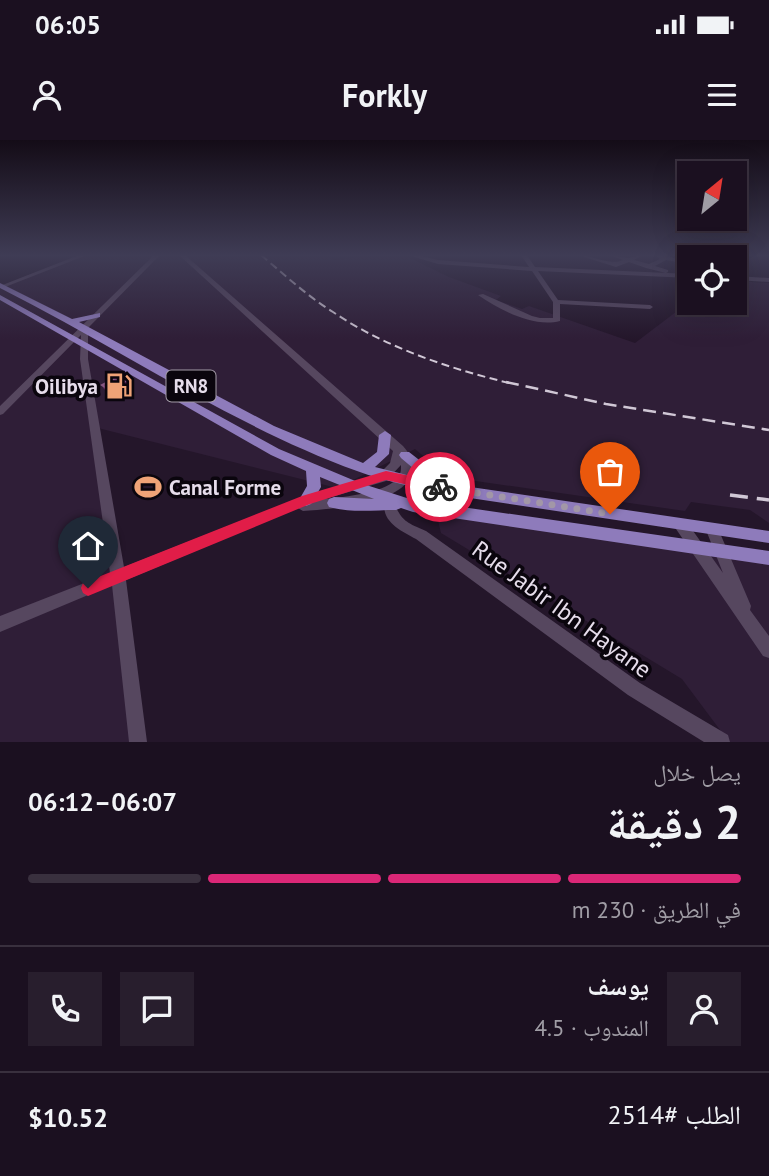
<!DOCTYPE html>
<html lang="ar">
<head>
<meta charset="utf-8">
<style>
  :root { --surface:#1b1020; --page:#281e2d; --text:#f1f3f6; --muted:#a09da5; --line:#39303e; --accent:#db2777 }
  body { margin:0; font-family:"PT Sans","Noto Naskh Arabic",sans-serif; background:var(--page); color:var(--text); direction:rtl; height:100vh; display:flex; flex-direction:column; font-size:26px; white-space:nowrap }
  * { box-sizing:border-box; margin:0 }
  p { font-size:23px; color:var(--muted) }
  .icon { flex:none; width:38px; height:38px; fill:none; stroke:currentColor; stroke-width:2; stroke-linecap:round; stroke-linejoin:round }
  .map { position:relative; height:602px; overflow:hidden; direction:ltr }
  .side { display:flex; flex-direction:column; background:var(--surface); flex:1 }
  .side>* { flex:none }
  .needle { width:46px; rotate:30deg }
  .fabs { position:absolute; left:677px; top:21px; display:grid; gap:14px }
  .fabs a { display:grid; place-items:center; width:70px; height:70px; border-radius:0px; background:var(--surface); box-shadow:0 7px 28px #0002,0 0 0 2px var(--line); font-size:35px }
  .pin { position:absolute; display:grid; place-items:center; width:60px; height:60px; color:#fff; margin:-72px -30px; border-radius:50% 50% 50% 0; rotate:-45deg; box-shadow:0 0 7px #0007 }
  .pin .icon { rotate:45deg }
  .courier { position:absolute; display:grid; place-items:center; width:70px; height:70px; margin:-35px; border:5px solid #e11d48; border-radius:50%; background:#fff; color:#222; box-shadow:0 2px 9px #0007 }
  .summary em { font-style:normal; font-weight:800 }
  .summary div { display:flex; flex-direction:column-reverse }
  .summary { display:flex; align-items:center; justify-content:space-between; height:119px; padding:0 28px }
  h1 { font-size:46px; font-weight:800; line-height:52px }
  .bar { display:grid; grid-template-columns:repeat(4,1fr); gap:10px 7px; align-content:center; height:84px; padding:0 28px }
  .bar i { height:9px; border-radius:5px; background:var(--line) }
  .bar .selected { background:var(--accent) }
  .bar p { grid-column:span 4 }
  .line { display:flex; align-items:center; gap:18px; padding:0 28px; border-top:2px solid var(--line) }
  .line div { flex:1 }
  .round { display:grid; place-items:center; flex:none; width:74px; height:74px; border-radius:0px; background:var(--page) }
  .status { display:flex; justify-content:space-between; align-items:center; height:49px; padding:0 35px; background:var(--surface); direction:ltr }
  .status svg { height:19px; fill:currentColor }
  header { display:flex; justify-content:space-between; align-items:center; height:91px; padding:0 28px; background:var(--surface); font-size:32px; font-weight:800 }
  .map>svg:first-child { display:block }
  .built { fill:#2f1e37 }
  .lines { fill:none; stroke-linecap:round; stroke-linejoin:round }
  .minor { fill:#56475f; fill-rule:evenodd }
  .major { fill:#8e7bbb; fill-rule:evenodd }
  .rail-far2 { stroke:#d0c7d5; stroke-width:2; stroke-dasharray:8 4.5; stroke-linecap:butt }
  .rail-far1 { stroke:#d0c7d5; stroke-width:2.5; stroke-dasharray:13 7; stroke-linecap:butt }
  .rail { stroke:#d0c7d5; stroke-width:3.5; stroke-dasharray:18 9; stroke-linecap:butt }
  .wall { fill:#692c62 }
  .shaded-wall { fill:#481b46 }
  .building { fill:#773f71; stroke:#885884; stroke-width:2 }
  .route { fill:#e11d48 }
  .done { stroke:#a297a7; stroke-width:7; stroke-dasharray:0 12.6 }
  .labels { text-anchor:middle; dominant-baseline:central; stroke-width:7; stroke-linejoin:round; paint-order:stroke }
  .shield { fill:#0a050d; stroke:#a49ca8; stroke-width:2 }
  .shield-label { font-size:19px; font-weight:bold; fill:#e6ddeb }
  .poi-label { font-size:21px; font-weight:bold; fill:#e6ddeb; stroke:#0a050d; text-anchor:end }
  .near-street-label { font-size:24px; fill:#e6ddeb; stroke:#0a050d }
</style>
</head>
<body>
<div class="status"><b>06:05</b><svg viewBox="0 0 49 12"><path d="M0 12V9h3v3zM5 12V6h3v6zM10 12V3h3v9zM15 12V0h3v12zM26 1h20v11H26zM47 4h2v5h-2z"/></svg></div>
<header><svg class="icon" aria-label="menu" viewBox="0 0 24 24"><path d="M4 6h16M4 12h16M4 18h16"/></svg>Forkly<svg class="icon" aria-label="person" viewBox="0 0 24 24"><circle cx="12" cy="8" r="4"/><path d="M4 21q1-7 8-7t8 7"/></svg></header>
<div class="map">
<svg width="769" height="602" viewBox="0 0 769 602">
  <rect width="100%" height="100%" fill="#24162a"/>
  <path class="built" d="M81 115H327L335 120 377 115H404L449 137 501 156 496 160 522 169 529 166 635 203 689 162 735 163V141L769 143V383L750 370 691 362 685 371 448 337 415 309 337 348 90 286 135 602H0V146Z
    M434 364 769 416V602H729L682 539 441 393Z"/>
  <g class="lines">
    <path class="minor" d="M79 115H87L5 147 0 146Z
      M154 115H160L88 188V219L124 427 302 357 378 335 390 323 393 311 179 115H185L403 306C409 313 411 316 412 326 415 364 330 369 303 371L298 368 126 440 147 602H129L112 445 0 492V476L110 433 80 219 81 195 3 274 0 275V266ZM401 325C401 329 401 333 399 336 389 353 343 357 325 359L386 341Z
      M408 115H417L438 120 529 127 521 115H527L535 127 690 134V138L538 131 558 160 650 165 653 167 650 169 560 164V181C533 188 500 170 478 155L483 154 532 176 540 178H553V162L532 131 438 124Z
      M578 115C593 115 609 126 623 120L609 115C615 115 623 118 629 118 634 117 637 115 643 115L634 120 649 124 660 119 655 115 690 120V124L666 120 655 126 668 130V132L666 133 646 128 629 122 616 127Z
      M723 115H729L731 117H725Z
      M735 128 738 129 739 130 735 132Z
      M735 136 769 138V142L735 140Z
      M389 359 393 361C402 381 405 382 426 391L640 543 728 595 730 602H704L628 555 416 399C401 391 380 381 385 361Z
      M681 380 686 381 723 433 706 390 707 386 712 385 717 386 751 466 750 470 769 496V518L763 516 676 389 675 385 676 381Z"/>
    <path class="major" d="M0 143 72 179 100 173V177L79 182 274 286 363 323 377 312 379 295 385 291 391 295 389 314 375 327 427 340 401 318 399 315 401 312H409L450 344 769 391V403L450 355C419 348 387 342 357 331 231 285 119 208 0 148Z
      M0 155 279 309 360 343 413 360 769 411V425L413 372 401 368 396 370C374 370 350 373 329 367L327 363 329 359 334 357 374 359 320 337 321 347 311 364 306 366 301 364 299 360 307 346 306 331 271 315 0 160Z"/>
    <path class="rail-far2" d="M261 115C285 135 307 156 333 172 386 208 451 229 513 244"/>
    <path class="rail-far1" d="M506 242 606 264 769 290"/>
    <path class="rail" d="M730 355 769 360"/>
  </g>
  <path class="wall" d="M132 244 112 254 104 249 102 245Z"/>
  <path class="shaded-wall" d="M129 239 132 244 112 254 110 250Z"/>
  <path class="building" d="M121 235 129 239 110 250 102 245Z"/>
  <linearGradient id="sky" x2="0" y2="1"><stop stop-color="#140c17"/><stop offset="0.58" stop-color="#3f3c55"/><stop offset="1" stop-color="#3f3c55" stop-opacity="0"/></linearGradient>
  <rect width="769" height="199" fill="url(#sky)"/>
  <path class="route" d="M386 331 440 342 446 347 440 352 386 340 310 364 88 456 83 453 81 448 83 443 302 356Z"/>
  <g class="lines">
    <path class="done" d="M440 347 610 374"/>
  </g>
  <defs>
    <g id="fuel-bare" transform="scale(2.1)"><path d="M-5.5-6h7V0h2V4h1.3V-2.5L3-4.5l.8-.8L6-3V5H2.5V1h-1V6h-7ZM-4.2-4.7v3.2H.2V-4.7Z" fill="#efa377" stroke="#0a050d" stroke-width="2.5" paint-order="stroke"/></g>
    <g id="stadium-bare" transform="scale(2.1)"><path d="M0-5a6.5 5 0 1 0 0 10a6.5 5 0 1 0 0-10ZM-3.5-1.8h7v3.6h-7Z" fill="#efa377" stroke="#0a050d" stroke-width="2.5" paint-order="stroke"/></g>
  </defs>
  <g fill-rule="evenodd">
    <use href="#fuel-bare" x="119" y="246"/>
    <use href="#stadium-bare" x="148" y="347"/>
  </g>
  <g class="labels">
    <rect class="shield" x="166.5" y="230.5" width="49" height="31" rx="5"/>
    <g class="shield-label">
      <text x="191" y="246">RN8</text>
    </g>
    <g class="poi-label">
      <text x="98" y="246">Oilibya</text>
      <text x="169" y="347" text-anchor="start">Canal Forme</text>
    </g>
    <g class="near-street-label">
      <text transform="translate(562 469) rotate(36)">Rue Jabir Ibn Hayane</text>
    </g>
  </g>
</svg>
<div class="fabs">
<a><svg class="needle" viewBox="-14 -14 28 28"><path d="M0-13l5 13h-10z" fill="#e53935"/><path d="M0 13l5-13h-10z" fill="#a09da5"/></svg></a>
<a><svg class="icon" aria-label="locate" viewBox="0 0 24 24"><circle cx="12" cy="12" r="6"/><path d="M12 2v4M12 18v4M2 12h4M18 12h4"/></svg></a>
</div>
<div class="pin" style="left:610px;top:374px;background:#ea580c"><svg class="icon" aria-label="bag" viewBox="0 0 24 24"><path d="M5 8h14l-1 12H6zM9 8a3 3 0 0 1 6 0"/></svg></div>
<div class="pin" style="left:88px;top:448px;background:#1f2937"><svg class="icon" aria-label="home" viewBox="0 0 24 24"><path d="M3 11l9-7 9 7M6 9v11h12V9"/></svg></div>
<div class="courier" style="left:440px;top:347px"><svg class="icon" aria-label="bike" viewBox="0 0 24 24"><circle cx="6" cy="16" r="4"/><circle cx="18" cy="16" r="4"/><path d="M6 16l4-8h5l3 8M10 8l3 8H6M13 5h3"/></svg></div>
</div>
<section class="side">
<div class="summary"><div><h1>2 دقيقة</h1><p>يصل خلال</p></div><em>06:07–06:12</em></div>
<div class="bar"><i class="selected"></i><i class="selected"></i><i class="selected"></i><i></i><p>في الطريق · 230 m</p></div>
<div class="line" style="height:126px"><a class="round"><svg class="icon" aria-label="person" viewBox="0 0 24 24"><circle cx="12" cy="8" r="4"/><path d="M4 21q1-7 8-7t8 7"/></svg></a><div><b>يوسف</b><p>المندوب · 4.5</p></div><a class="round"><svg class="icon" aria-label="chat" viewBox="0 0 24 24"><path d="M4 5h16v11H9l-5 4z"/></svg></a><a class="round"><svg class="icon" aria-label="phone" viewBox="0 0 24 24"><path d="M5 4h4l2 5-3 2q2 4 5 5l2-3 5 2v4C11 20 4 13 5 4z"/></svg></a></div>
<div class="line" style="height:91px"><div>الطلب #2514</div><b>$10.52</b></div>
</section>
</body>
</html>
